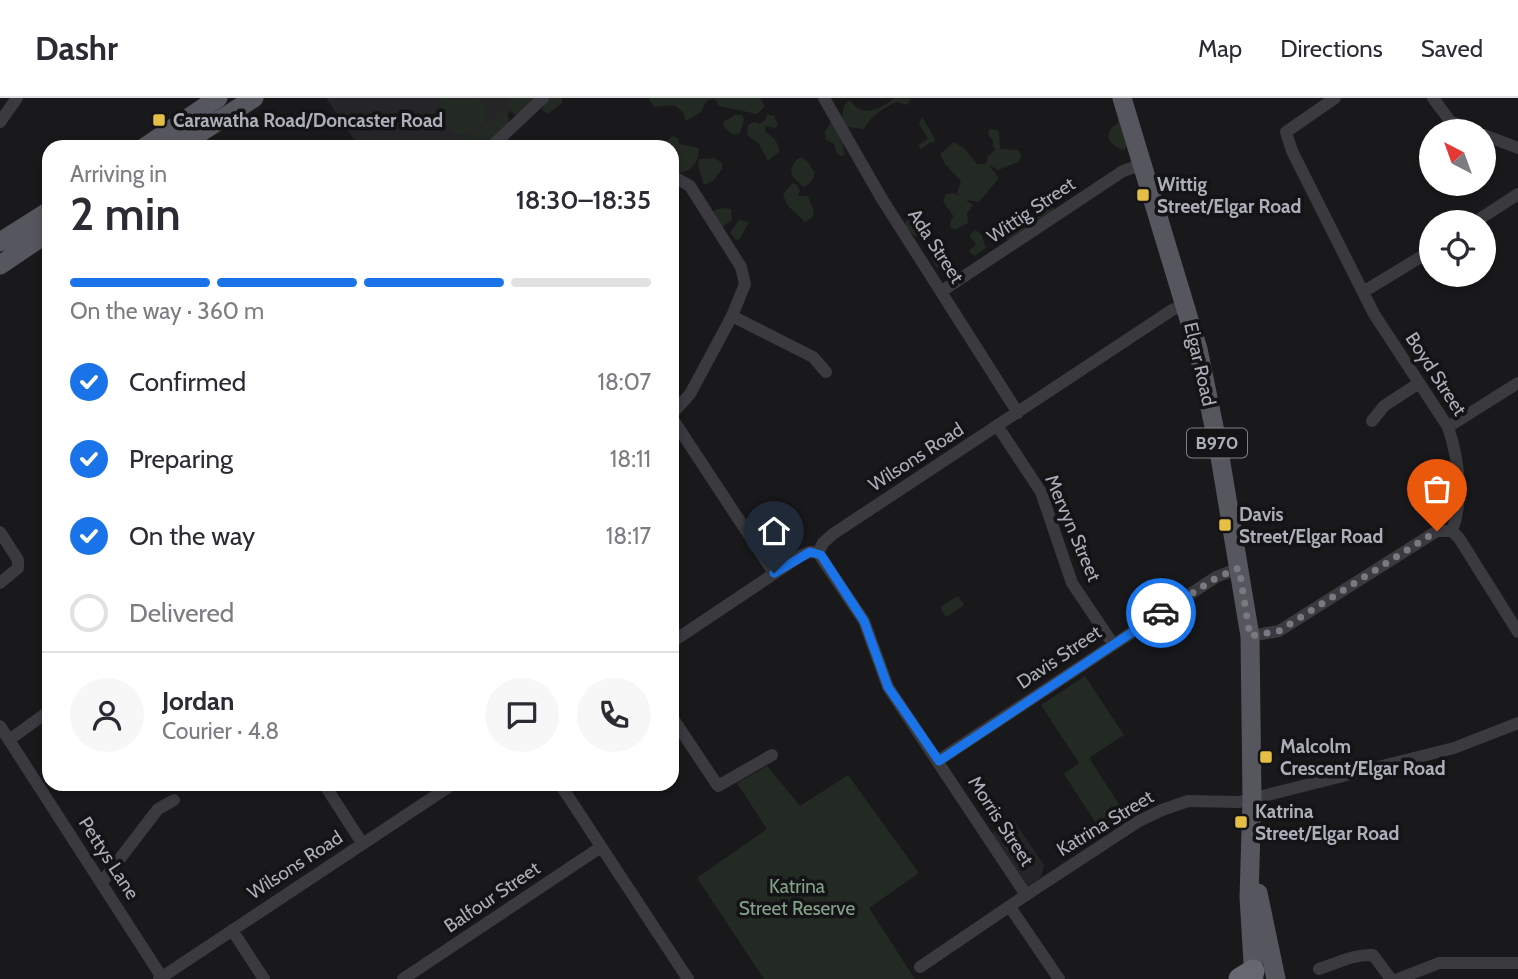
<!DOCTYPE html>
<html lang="en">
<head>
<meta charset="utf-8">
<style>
  :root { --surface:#fff; --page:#f7f7f7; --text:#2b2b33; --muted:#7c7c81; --line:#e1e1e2; --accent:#1a73e8 }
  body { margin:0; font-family:Cabin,sans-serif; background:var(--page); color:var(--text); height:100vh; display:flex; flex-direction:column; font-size:26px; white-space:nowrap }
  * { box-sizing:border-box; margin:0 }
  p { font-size:23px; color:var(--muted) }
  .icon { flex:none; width:38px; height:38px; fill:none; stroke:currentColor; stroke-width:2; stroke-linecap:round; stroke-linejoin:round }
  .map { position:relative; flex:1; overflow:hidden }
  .sheet { position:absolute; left:42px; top:42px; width:637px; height:651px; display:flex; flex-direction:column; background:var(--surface); border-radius:21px; box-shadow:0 4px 10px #0003 }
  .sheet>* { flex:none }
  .needle { width:46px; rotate:319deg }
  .buttons { position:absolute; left:1419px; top:21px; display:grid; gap:14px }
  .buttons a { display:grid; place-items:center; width:77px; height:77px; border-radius:50%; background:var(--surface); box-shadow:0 4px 10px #0003; font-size:35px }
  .pin { position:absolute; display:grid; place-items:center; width:60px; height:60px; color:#fff; margin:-72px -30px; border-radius:50% 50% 50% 0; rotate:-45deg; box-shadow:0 0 7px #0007 }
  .pin .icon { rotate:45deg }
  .courier { position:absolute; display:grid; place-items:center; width:70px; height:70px; margin:-35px; border:5px solid #1a73e8; border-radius:50%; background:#fff; color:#222; box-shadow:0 2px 9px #0007 }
  .overview em { font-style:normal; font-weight:600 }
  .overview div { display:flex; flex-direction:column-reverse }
  .overview { display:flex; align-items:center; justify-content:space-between; height:119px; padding:0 28px }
  h1 { font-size:46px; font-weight:600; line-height:52px }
  .bar { display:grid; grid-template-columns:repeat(4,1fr); gap:10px 7px; align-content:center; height:84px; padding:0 28px }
  .bar i { height:9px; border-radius:5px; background:var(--line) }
  .bar .selected { background:var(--accent) }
  .bar p { grid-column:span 4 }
  .line { display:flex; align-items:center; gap:18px; padding:0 28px; border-top:2px solid var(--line) }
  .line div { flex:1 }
  .round { display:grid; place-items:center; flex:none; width:74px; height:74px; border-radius:37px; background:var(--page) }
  ol { padding:0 28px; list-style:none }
  li { display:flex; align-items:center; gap:21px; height:77px }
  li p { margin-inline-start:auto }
  li .icon { padding:7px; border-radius:50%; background:var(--accent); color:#fff; stroke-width:4 }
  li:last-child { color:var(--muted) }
  li i { width:38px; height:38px; border:4px solid var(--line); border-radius:50% }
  header { display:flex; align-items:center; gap:42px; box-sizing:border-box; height:98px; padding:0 35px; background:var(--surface); border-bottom:2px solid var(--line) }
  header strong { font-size:33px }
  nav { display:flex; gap:38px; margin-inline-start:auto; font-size:24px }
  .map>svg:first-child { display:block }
  .built { fill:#252527 }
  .green { fill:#232a24 }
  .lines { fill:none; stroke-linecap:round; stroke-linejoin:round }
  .street { stroke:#3a3a3f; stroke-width:12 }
  .primary { stroke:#56575e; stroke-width:19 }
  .highway { stroke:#666870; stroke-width:23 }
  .done { stroke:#797a81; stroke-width:7; stroke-dasharray:0 12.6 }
  .route { stroke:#1a73e8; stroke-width:9 }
  .poi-dot { fill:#e5be46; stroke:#141315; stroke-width:2.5 }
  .labels { text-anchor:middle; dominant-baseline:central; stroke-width:7; stroke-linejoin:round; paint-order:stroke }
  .shield { fill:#141315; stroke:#7e8088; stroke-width:2 }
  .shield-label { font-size:18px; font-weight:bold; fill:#acafb9 }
  .poi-label { font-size:19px; font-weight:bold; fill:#acafb9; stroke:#141315; text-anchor:start }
  .street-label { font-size:19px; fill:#acafb9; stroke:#141315 }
  .park-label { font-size:19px; fill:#84a289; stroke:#141315 }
</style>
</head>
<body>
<header>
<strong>Dashr</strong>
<nav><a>Map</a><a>Directions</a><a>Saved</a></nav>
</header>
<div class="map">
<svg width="1518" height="881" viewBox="0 0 1518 881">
  <rect width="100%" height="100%" fill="#19181a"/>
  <path class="built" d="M326 0H526L484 37 466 49H359Z
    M1013 721 1044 767 1041 779 1026 789 991 736Z"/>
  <path class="green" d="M438 0H450V2L479 0 488 14C485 28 472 38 456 36L445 25 439 8 443 5Z
    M509 0H537L526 13 515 17 508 10Z
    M545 0H562V5L548 16 542 12Z
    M648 0H760L765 8 757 16 719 8 715 1 707 2 701 14 685 23 684 15 674 7 654 9Z
    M895 0 911 1 907 7 897 4C884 9 870 19 864 31L847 29 842 25C843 17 841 7 850 2 863 21 879 11 895 0Z
    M502 11 508 16 509 25 497 49H459L464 40 478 34Z
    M767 16 774 18 778 26 776 30 765 28V34C773 37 779 45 779 54L768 63 759 46 747 37 748 27 754 24 760 26 766 21Z
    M735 17H742L744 22 740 35 733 37 725 30 723 24Z
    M922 19 935 41 934 45 931 44 921 51 918 47 928 41 919 26Z
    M1118 19 1127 48 1124 52C1108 48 1102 34 1118 25Z
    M832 22 842 38 840 43H842L845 56 842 58 837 56 834 46 826 42 825 34Z
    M991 31 999 33 1000 51 1018 52 1022 58 1018 64 998 72 989 67 999 80 979 104 966 102 973 107 967 115 968 125 954 132 950 128 951 122 954 119 943 103 946 96 954 95 959 98 957 95 961 83 945 66 940 56 954 44 964 50 977 66H986L988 58 996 51 993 49V42L989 38 988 33Z
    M673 38 678 41 679 46 699 50C699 64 692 73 677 76L672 71V49H659Z
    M801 59 808 64 815 75C813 81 810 87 803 89L792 78 791 71 796 62Z
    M715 60 722 65V71L713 83 704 87 698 68 699 61Z
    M793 85 797 87 800 93 798 98H808L814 113 812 120 805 124 787 107 783 96Z
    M1049 103 1056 113 1040 123 1037 121 1036 113 1041 105Z
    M723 110 731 111 732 122 721 130 711 118 715 112Z
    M1017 114 1025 115 1032 126 1008 143 1003 139 1002 124Z
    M919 118 928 129 926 134 916 139 904 129 906 123Z
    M739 122 749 124 740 141 736 142 730 135Z
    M976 132 981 136 986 150 974 158 969 153 976 146 970 139 971 135Z
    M938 151 943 152 952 166 953 174C942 176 935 169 931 160L933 153Z
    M958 498 964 507 946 519 940 509Z
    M1085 578 1124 637 1089 660 1126 717 1101 733 1064 676 1079 665 1041 607Z
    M767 668 800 708 848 677 919 775 869 810 915 881H764L697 780 767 731 737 685Z"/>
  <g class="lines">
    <path class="street" d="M824 0 882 101 1018 315
      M1335 0 1286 34 1292 53 1374 216 1448 329C1459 362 1464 401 1452 433
      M1433 0 1450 23 1474 33
      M0 24 17 0
      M1484 37 1518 50
      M491 49 543 0
      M672 78 690 88 741 169 745 186 732 218 690 296 672 316
      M1475 124 1518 96
      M942 193 1123 73 1143 66
      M1363 194 1432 152
      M732 218 813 259 826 274
      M672 320 774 475
      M1372 323 1384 308 1419 285
      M998 329 1041 394 1072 485 1113 546
      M1448 329 1518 285
      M1452 433 1459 440 1518 534
      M0 434 18 462V470L0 485
      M818 455 864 523 888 589 1026 797
      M1250 538 1279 533 1437 433H1452
      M672 544 802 457 810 454 818 455 823 445 833 436 1172 212 1186 206
      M672 619 718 688 772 657
      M0 628 161 878
      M9 642 49 613
      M939 662 1216 479 1239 470
      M324 686 362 745
      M560 686 688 881
      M102 784 158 711 174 702
      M1010 809 1059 881
      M232 832 264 881
      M920 869 1026 797 1139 723 1162 712 1188 703 1239 704 1454 650 1518 625
      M1319 871C1337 865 1354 856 1373 857L1391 881
      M159 881 453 686
      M403 881 601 749
      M1398 881 1439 865H1518"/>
    <path class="primary" d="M1122 0 1198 251 1219 353 1250 538 1252 700 1249 799 1254 881
      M145 49 218 0
      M178 49 254 0
      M0 144 49 113
      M0 167 49 134
      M1258 795 1276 881"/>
    <path class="highway" d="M1240 881 1253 873"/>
  </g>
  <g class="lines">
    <path class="done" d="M1161 515 1216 480 1239 470 1250 538 1279 533 1437 433"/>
    <path class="route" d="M774 475 810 454 821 457 864 523 888 589 939 663 1161 515"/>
  </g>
  <g class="poi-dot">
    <rect x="152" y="15" width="14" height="14" rx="3.5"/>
    <rect x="1136" y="90" width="14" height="14" rx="3.5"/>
    <rect x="1218" y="420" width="14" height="14" rx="3.5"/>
    <rect x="1259" y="652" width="14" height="14" rx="3.5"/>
    <rect x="1234" y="717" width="14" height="14" rx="3.5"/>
  </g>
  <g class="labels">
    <rect class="shield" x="1187" y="330.5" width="60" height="29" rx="5"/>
    <g class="shield-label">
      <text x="1217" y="345">B970</text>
    </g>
    <g class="poi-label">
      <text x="173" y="22">Carawatha Road/Doncaster Road</text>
      <text x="1157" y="86">Wittig<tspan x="1157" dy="22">Street/Elgar Road</tspan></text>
      <text x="1239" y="416">Davis<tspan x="1239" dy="22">Street/Elgar Road</tspan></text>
      <text x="1280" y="648">Malcolm<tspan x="1280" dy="22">Crescent/Elgar Road</tspan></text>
      <text x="1255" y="713">Katrina<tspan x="1255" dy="22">Street/Elgar Road</tspan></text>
    </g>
    <g class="street-label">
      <text transform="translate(1031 112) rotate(-34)">Wittig Street</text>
      <text transform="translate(936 148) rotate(57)">Ada Street</text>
      <text transform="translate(1200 266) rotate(77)">Elgar Road</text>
      <text transform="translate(1436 276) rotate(57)">Boyd Street</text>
      <text transform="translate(916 359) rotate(-33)">Wilsons Road</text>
      <text transform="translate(1073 430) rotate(67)">Mervyn Street</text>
      <text transform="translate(1059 559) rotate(-34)">Davis Street</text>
      <text transform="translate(1001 723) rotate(57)">Morris Street</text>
      <text transform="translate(1105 725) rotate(-31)">Katrina Street</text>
      <text transform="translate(109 760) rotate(57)">Pettys Lane</text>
      <text transform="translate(295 767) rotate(-33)">Wilsons Road</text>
      <text transform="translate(492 799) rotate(-34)">Balfour Street</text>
    </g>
    <g class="park-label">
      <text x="797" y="788">Katrina<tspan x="797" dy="22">Street Reserve</tspan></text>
    </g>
  </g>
</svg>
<div class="buttons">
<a><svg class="needle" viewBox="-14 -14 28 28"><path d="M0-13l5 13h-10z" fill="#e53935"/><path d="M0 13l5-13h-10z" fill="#7c7c81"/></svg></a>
<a><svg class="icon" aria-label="locate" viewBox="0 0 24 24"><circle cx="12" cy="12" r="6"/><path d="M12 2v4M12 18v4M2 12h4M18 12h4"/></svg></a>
</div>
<div class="pin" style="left:1437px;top:433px;background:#ea580c"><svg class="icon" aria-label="bag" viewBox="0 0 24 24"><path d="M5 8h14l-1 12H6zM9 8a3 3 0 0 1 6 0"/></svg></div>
<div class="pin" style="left:774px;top:475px;background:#1f2937"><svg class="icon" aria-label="home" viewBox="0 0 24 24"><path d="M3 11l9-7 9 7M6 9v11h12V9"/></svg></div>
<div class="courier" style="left:1161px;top:515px"><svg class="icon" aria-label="car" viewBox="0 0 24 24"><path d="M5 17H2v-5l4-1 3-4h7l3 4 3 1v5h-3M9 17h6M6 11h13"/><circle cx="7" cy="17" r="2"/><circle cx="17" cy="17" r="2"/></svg></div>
<section class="sheet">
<div class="overview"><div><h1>2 min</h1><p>Arriving in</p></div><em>18:30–18:35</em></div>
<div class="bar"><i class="selected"></i><i class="selected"></i><i class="selected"></i><i></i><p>On the way · 360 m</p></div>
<ol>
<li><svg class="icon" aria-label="check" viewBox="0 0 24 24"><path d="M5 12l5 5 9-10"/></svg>Confirmed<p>18:07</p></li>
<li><svg class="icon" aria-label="check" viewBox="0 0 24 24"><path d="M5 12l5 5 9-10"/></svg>Preparing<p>18:11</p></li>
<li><svg class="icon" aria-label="check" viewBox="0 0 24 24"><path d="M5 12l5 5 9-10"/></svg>On the way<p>18:17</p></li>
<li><i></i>Delivered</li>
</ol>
<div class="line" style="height:126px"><a class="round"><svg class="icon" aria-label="person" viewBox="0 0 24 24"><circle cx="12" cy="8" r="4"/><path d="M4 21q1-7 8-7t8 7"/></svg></a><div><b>Jordan</b><p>Courier · 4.8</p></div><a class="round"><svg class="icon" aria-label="chat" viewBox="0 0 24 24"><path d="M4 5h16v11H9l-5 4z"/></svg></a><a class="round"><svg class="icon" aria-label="phone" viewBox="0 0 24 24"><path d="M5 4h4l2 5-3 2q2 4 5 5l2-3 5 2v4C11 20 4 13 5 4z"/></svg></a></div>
</section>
</div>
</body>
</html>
